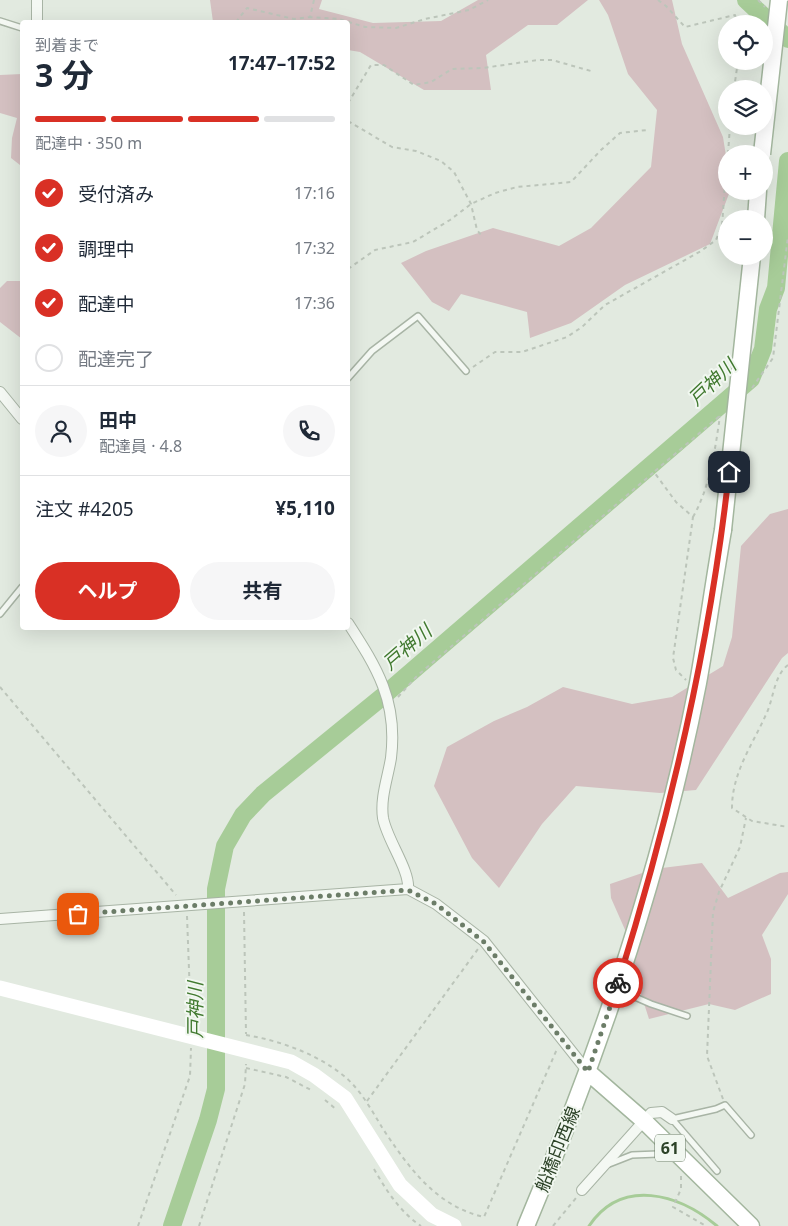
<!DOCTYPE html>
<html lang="ja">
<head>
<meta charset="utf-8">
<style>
  :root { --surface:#fff; --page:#f6f6f7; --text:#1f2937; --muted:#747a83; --line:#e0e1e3; --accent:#d93025 }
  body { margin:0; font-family:"Noto Sans","Noto Sans JP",sans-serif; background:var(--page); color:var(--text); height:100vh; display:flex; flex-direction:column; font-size:19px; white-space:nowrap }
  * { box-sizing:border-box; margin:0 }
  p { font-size:16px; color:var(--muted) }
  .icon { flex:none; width:28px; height:28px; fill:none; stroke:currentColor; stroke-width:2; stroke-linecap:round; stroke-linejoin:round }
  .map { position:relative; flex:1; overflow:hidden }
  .panel { position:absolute; left:20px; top:20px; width:330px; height:610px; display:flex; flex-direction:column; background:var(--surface); border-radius:5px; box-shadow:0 5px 20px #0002 }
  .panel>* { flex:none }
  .buttons { position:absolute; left:718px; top:15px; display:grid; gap:10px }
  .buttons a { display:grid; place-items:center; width:55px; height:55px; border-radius:50%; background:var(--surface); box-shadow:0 5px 20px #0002; font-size:25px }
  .pin { position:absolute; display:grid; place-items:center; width:42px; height:42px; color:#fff; margin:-21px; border-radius:10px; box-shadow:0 2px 8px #0006 }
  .courier { position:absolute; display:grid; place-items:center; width:50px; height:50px; margin:-25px; border:4px solid #d93025; border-radius:50%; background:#fff; color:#222; box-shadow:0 1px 6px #0007 }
  .overview em { font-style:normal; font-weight:700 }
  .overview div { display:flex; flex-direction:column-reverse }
  .overview { display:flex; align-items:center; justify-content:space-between; height:85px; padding:0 15px }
  h1 { font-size:32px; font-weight:700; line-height:38px }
  .bar { display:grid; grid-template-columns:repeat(4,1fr); gap:8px 5px; align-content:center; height:60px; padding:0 15px }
  .bar i { height:6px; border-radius:4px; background:var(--line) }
  .bar .on { background:var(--accent) }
  .bar p { grid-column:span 4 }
  .line { display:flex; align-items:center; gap:12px; padding:0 15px; border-top:1px solid var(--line) }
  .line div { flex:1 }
  .round { display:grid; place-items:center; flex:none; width:52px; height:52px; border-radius:26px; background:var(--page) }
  ol { padding:0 15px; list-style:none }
  li { display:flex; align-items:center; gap:15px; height:55px }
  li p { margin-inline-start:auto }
  li .icon { padding:5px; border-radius:50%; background:var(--accent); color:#fff; stroke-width:4 }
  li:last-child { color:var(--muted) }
  li i { width:28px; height:28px; border:2px solid var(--line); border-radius:50% }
  .button { display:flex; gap:10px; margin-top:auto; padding:10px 15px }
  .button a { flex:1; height:58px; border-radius:30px; background:var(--accent); color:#fff; font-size:20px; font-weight:700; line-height:58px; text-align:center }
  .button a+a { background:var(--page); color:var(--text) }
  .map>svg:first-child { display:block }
  .green { fill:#d4c0c1 }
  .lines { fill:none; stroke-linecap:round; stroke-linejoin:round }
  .stream { stroke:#a7cc98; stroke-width:3 }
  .river { stroke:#a7cc98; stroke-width:18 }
  .lane-casing { stroke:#a8b4a5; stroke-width:8 }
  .street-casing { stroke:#a8b4a5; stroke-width:12 }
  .primary-casing { stroke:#a3b69e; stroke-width:19 }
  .path { stroke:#bcc5ba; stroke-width:2; stroke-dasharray:4 4; stroke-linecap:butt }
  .lane { stroke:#f4f8f3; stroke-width:5 }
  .street { stroke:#f4f8f3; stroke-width:10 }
  .secondary { stroke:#fff; stroke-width:15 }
  .primary { stroke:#fff; stroke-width:16 }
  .primary-bridge-casing { stroke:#a3b69e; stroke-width:19; stroke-linecap:butt }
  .primary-bridge { stroke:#fff; stroke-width:16 }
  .done { stroke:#6c7d68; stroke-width:5; stroke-dasharray:0 9 }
  .route { stroke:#d93025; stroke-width:6 }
  .labels { text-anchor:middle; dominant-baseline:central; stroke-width:4; stroke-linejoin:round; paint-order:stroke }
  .shield { fill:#f1f7f0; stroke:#677863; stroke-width:1 }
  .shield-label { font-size:16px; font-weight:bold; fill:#2c4227 }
  .street-label { font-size:18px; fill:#2c4227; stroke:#f1f7f0 }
  .water-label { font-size:19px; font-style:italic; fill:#40792f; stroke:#f1f7f0 }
</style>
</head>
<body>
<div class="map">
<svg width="788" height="1226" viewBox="0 0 788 1226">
  <rect width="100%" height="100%" fill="#e2eae0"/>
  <path class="green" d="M210 0H322L319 9 373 23 441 21 478 0H588L557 25H528L486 55 491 90H424L360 52 348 50V22H213Z
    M599 0H672L682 44 723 137 726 156V191H730L710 244 625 285 571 323 530 338 527 312 461 294 449 311 432 302 401 263 426 251 493 228 559 246 591 228 651 167 657 110 628 74 608 15Z
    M22 74V174L20 165 11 158 12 138 17 118 0 113V75Z
    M7 281H22V339L0 322V288Z
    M788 509V653L782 658 696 790 660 793 576 786 542 824 499 888 472 858 434 786 447 747 494 721 527 707 563 687 632 704 672 697 723 666 732 637 741 546 770 514Z
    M702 863 728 898 780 873 788 872V894L762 935 771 959V994L735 1010 709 1004 649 1019 641 994 610 981 626 932 611 898 610 884 654 869Z"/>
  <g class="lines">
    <path class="stream" d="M589 1226C622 1177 679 1194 717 1226"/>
    <path class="river" d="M746 0 788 39
      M172 1226 208 1120 216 1089V889L225 846 243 815 263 794 382 697 751 379 763 349 768 309 776 288 788 161"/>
    <g class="lane-casing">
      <path id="lane" d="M0 21 22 28
        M348 378 372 351 418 316 466 371
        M0 614 22 587
        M619 990 651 1004 687 1016
        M609 1164 632 1155 658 1154
        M717 1171 672 1119 716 1109 725 1105 751 1135"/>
    </g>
    <g class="street-casing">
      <path id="street" d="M37 22V0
        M0 392 22 419
        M348 623C377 668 398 701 391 758 388 777 380 798 383 818 387 840 410 870 408 889
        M0 919 408 889 436 904 484 941 588 1072
        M582 1190 651 1113 662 1112 672 1119"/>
    </g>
    <g class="primary-casing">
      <path id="primary" d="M756 219 758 191
        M588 1072 643 1120 751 1226
        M526 1226C600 1051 662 870 698 683 707 633 714 581 723 530"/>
    </g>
    <path class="path" d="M314 0 310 17 339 19 365 27 396 28 425 19 469 10 488 0
      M658 0 666 6 685 27 735 15 738 24
      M758 0 765 7
      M236 22 247 8 294 19 310 17
      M734 89 738 61
      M348 103 371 65H384L414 85 431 82 452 69 483 68 538 60H552L591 71
      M348 121 392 147 416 151 441 161 454 172 471 204 477 230 482 236
      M728 154 730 126
      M348 269 375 250 413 242 450 220 471 204 495 193 517 187 571 182 601 150 620 133 647 130
      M473 367 495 352H522L567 337 582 327 605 305 701 251 716 240 722 226 726 169
      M752 388 773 358 788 236
      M655 471 722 414
      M693 517C710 487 715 450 720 416
      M788 665C775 675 774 694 768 710 754 743 732 771 732 808L752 821 788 827
      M0 687 176 895
      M398 697 417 676 654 472 676 502 693 517 673 658 676 670 686 680
      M244 912 246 1034
      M187 916 191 1023
      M246 1035C281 1041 317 1054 344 1076 361 1090 372 1111 383 1129 409 1168 436 1206 484 1217L557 1049
      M246 1068 286 1077 311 1090
      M723 1099 707 1056 713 912 719 892 740 847 746 818
      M325 1100 337 1110
      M367 1101 478 949
      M374 1169C386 1190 400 1212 421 1226
      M681 1176V1189L673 1207 706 1226
      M138 1226 190 1076 191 1048
      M199 1226 245 1084 246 1064
      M553 1226 576 1198"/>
    <use href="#lane" class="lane"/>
    <use href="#street" class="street"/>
    <path class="secondary" d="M0 988 291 1062 314 1075 345 1098 400 1185 432 1215 454 1226"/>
    <use href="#primary" class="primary"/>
    <g class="primary-bridge-casing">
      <path id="primary-bridge" d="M762 154 779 0
        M723 530 752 256"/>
    </g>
    <use href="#primary-bridge" class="primary-bridge"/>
  </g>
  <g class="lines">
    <path class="done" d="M78 914 408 890 436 904 484 942 588 1072 618 983"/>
    <path class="route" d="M618 983C670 816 710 646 729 472"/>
  </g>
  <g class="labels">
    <rect class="shield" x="655" y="1134.5" width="30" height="27" rx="4"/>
    <g class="shield-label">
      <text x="670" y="1148">61</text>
    </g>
    <g class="street-label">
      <text transform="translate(557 1149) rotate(-68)">船橋印西線</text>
    </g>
    <g class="water-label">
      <text transform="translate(712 382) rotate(-44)">戸神川</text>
      <text transform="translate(407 647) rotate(-41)">戸神川</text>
      <text transform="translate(195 1010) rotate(-90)">戸神川</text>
    </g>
  </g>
</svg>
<div class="buttons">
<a><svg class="icon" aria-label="locate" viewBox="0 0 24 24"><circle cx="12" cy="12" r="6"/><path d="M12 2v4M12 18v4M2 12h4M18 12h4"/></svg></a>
<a><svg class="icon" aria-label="layers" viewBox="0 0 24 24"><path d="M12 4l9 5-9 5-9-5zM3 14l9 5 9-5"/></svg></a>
<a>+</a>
<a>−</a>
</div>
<div class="pin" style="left:78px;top:914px;background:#ea580c"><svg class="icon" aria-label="bag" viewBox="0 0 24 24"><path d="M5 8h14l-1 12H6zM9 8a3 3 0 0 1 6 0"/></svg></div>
<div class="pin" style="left:729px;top:472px;background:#1f2937"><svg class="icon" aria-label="home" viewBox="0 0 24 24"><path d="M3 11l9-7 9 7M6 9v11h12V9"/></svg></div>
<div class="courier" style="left:618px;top:983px"><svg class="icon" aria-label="bike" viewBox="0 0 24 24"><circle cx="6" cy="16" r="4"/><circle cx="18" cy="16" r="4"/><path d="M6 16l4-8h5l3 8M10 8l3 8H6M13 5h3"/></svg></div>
<section class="panel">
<div class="overview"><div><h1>3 分</h1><p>到着まで</p></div><em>17:47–17:52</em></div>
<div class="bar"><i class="on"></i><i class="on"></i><i class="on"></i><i></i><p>配達中 · 350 m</p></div>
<ol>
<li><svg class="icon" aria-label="check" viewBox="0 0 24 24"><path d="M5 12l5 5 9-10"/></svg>受付済み<p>17:16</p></li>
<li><svg class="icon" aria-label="check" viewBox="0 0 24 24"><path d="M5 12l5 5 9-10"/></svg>調理中<p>17:32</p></li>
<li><svg class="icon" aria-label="check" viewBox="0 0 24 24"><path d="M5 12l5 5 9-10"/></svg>配達中<p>17:36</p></li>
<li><i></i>配達完了</li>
</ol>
<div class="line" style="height:90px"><a class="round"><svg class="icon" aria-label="person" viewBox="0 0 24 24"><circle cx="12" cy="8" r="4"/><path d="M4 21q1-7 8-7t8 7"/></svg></a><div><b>田中</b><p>配達員 · 4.8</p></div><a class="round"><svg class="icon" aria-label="phone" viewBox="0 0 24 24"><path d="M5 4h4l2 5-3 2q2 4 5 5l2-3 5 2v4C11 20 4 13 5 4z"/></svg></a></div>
<div class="line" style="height:65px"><div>注文 #4205</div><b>¥5,110</b></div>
<div class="button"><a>ヘルプ</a><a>共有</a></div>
</section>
</div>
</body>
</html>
